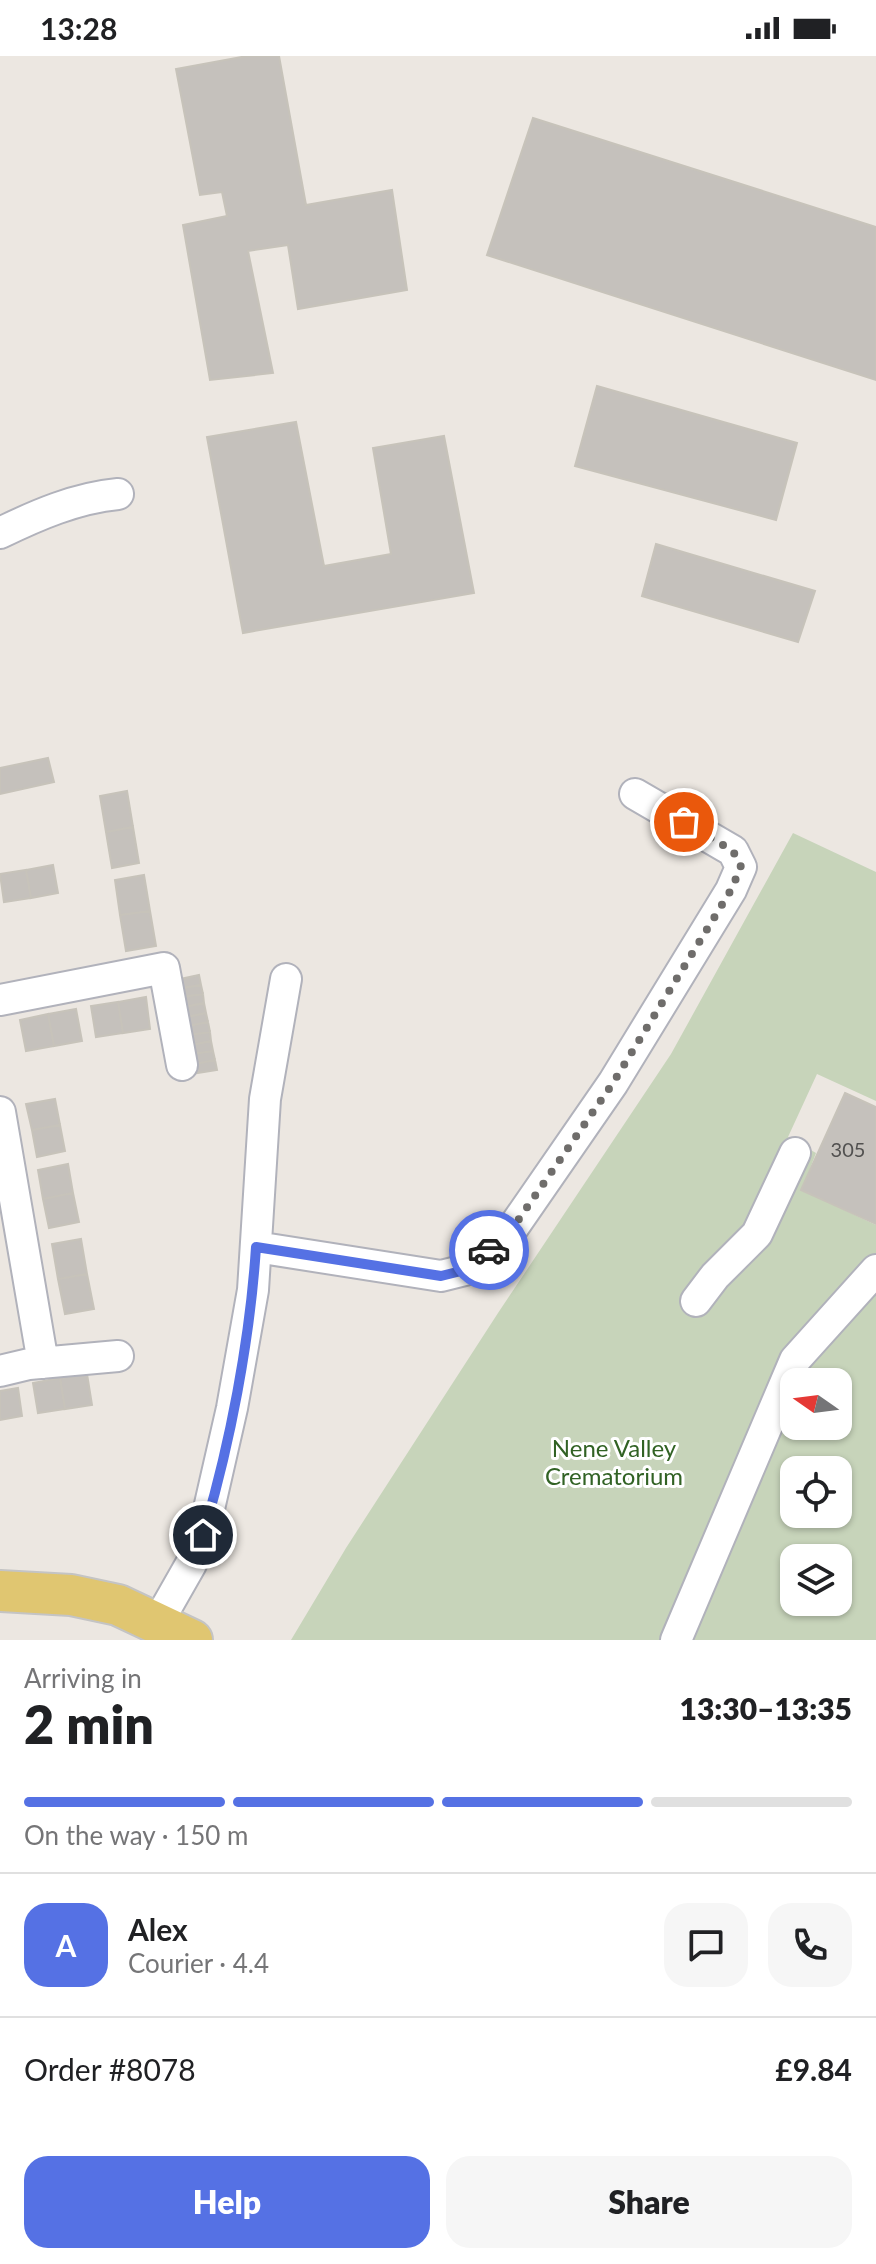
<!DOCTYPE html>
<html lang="en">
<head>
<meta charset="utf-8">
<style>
  :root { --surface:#fff; --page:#f6f6f6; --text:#202124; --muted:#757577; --line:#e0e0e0; --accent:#5571e4 }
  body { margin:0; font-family:Lato,sans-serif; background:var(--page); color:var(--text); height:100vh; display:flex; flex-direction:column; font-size:30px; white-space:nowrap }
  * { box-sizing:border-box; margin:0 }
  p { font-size:26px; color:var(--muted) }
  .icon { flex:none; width:44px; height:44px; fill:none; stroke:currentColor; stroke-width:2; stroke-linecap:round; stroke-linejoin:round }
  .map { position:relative; height:1584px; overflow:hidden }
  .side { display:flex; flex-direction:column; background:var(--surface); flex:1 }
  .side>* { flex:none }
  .needle { width:52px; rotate:284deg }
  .buttons { position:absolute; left:780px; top:1312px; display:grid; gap:16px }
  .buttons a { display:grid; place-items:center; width:72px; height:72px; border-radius:16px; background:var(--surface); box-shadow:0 2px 6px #0004; font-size:40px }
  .pin { position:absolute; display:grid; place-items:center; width:68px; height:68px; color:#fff; margin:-34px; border:4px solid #fff; border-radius:50%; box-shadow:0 2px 8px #0007 }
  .courier { position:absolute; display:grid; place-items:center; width:80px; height:80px; margin:-40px; border:6px solid #5571e4; border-radius:50%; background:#fff; color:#222; box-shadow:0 2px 10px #0007 }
  .headline em { font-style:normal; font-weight:800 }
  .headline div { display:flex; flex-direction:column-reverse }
  .headline { display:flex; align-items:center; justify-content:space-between; height:136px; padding:0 24px }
  h1 { font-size:52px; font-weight:800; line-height:60px }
  .bar { display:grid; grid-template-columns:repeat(4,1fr); gap:12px 8px; align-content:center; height:96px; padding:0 24px }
  .bar i { height:10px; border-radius:6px; background:var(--line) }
  .bar .active { background:var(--accent) }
  .bar p { grid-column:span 4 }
  .line { display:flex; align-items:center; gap:20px; padding:0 24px; border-top:2px solid var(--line) }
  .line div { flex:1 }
  .round { display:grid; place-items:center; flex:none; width:84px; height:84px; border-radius:24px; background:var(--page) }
  .action { display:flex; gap:16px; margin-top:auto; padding:16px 24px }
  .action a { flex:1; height:92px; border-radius:24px; background:var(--accent); color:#fff; font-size:32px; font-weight:800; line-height:92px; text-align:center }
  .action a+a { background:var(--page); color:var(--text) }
  .status { display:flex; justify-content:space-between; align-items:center; height:56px; padding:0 40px; background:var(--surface); direction:ltr }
  .status svg { height:22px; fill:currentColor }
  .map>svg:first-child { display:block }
  .cemetery { fill:#c7d4ba; fill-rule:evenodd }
  .building { fill:#c5c1bc; stroke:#c7c3ba; stroke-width:2 }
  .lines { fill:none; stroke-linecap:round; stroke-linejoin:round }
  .minor-casing { stroke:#b1b2bb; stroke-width:34 }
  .major-casing { stroke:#c4c4c4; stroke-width:44 }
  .minor { stroke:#fff; stroke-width:30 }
  .major { stroke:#e0c671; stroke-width:40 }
  .done { stroke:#6f6d6b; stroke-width:8; stroke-dasharray:0 14.4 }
  .route { stroke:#5571e4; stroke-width:10 }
  .labels { text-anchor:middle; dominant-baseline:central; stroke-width:6; stroke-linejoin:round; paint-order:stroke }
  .number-label { font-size:20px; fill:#525150 }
  .park-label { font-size:24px; fill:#316224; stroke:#fff }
</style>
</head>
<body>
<div class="status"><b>13:28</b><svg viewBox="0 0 49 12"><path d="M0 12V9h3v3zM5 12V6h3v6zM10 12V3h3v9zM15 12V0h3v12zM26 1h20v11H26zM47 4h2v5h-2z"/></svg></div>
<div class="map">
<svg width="876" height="1584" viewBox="0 0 876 1584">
  <rect width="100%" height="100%" fill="#ece7e1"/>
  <path class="cemetery" d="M793 777 876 816V1045L817 1018 788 1081 816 1097 802 1134 876 1169V1584H291L346 1492 498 1257 671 998ZM794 1326H838V1370H794ZM794 1414H838V1458H794ZM794 1502H838V1546H794Z"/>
  <path class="building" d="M247 0H279L306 149 392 134 407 234 298 253 288 189 248 195 273 317 210 324 183 169 227 160 222 136 200 139 176 13Z
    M533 62 876 171V324L487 199Z
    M597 330 797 387 776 464 575 410Z
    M296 366 324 510 391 498 373 392 444 380 474 537 243 577 207 381Z
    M656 488 815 535 798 586 642 540Z
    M48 702 54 726 0 738V712Z
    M127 735 133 771 106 776 100 740Z
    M133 771 139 807 112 812 106 776Z
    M53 809 58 837 31 842 26 814Z
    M26 814 31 842 4 846 0 818Z
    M144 819 150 855 120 859 115 824Z
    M150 855 156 890 126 895 120 859Z
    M199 919 201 929 182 932 180 923Z
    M201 929 203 938 183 941 182 932Z
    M203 938 204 947 185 951 183 941Z
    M146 941 150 973 123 977 118 946Z
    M118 946 123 977 96 981 91 950Z
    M204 947 206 957 187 961 185 951Z
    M76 953 82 985 54 990 48 958Z
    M206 957 208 966 188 970 187 961Z
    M48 958 54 990 26 995 20 964Z
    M208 966 210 976 190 979 188 970Z
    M210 976 211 985 192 989 190 979Z
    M211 985 213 995 193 998 192 989Z
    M213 995 215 1004 195 1008 193 998Z
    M215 1004 217 1014 197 1017 195 1008Z
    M845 1037 876 1051V1168L801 1134Z
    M55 1043 60 1069 32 1074 26 1048Z
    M60 1069 65 1095 37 1101 32 1074Z
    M68 1108 73 1137 43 1143 38 1114Z
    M73 1137 79 1166 49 1172 43 1143Z
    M81 1183 87 1218 58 1223 52 1188Z
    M87 1218 94 1253 65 1258 58 1223Z
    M87 1318 92 1349 65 1353 60 1322Z
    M60 1322 65 1353 38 1357 33 1327Z
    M18 1332 22 1360 0 1364V1335Z"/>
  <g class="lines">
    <g class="minor-casing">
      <path id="minor" d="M0 477C37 459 76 442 118 438
        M0 944 164 912 182 1009
        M0 1056 43 1307
        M256 1191 441 1220 465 1214 510 1176 613 1027 731 834 741 811 733 795 635 738
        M696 1245 715 1220 757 1178 795 1097
        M0 1315 29 1308 118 1300
        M158 1566 191 1508 203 1479 232 1352 253 1234 265 1043 286 923
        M676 1584 795 1304 876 1214"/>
    </g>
    <g class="major-casing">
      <path id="major" d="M0 1535 71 1539 118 1549 192 1584"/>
    </g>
    <use href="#minor" class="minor"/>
    <use href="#major" class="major"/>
  </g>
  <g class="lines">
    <path class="done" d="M489 1194 510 1176 613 1027 731 834 741 811 733 795 684 766"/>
    <path class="route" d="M203 1479C230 1389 250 1284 256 1191L441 1220 465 1214 489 1194"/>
  </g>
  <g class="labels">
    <g class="number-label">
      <text x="848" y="1093">305</text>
    </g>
    <g class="park-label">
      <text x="614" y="1391">Nene Valley<tspan x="614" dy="28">Crematorium</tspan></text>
    </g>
  </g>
</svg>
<div class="buttons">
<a><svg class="needle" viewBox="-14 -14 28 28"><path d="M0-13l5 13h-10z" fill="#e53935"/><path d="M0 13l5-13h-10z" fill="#757577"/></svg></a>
<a><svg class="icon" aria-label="locate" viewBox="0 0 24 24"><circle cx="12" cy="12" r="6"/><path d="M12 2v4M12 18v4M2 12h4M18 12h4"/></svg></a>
<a><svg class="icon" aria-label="layers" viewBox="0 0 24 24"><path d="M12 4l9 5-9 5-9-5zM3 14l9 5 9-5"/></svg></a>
</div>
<div class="pin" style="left:684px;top:766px;background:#ea580c"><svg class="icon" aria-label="bag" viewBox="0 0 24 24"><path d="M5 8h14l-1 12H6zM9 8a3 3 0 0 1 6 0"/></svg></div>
<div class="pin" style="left:203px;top:1479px;background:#1f2937"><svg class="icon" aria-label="home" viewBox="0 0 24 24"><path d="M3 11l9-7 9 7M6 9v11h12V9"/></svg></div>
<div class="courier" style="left:489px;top:1194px"><svg class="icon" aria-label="car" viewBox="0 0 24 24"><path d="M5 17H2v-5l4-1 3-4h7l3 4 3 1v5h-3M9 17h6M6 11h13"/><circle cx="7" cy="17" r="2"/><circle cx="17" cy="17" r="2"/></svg></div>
</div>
<section class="side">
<div class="headline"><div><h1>2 min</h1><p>Arriving in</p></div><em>13:30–13:35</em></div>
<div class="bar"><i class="active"></i><i class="active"></i><i class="active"></i><i></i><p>On the way · 150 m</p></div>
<div class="line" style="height:144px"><b class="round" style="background:var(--accent);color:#fff">A</b><div><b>Alex</b><p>Courier · 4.4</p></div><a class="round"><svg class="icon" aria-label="chat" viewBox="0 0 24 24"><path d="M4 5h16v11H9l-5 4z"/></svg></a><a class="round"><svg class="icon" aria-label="phone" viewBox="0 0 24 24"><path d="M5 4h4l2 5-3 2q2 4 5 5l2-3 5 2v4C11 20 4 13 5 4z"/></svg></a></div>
<div class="line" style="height:104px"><div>Order #8078</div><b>£9.84</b></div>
<div class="action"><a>Help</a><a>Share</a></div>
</section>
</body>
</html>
